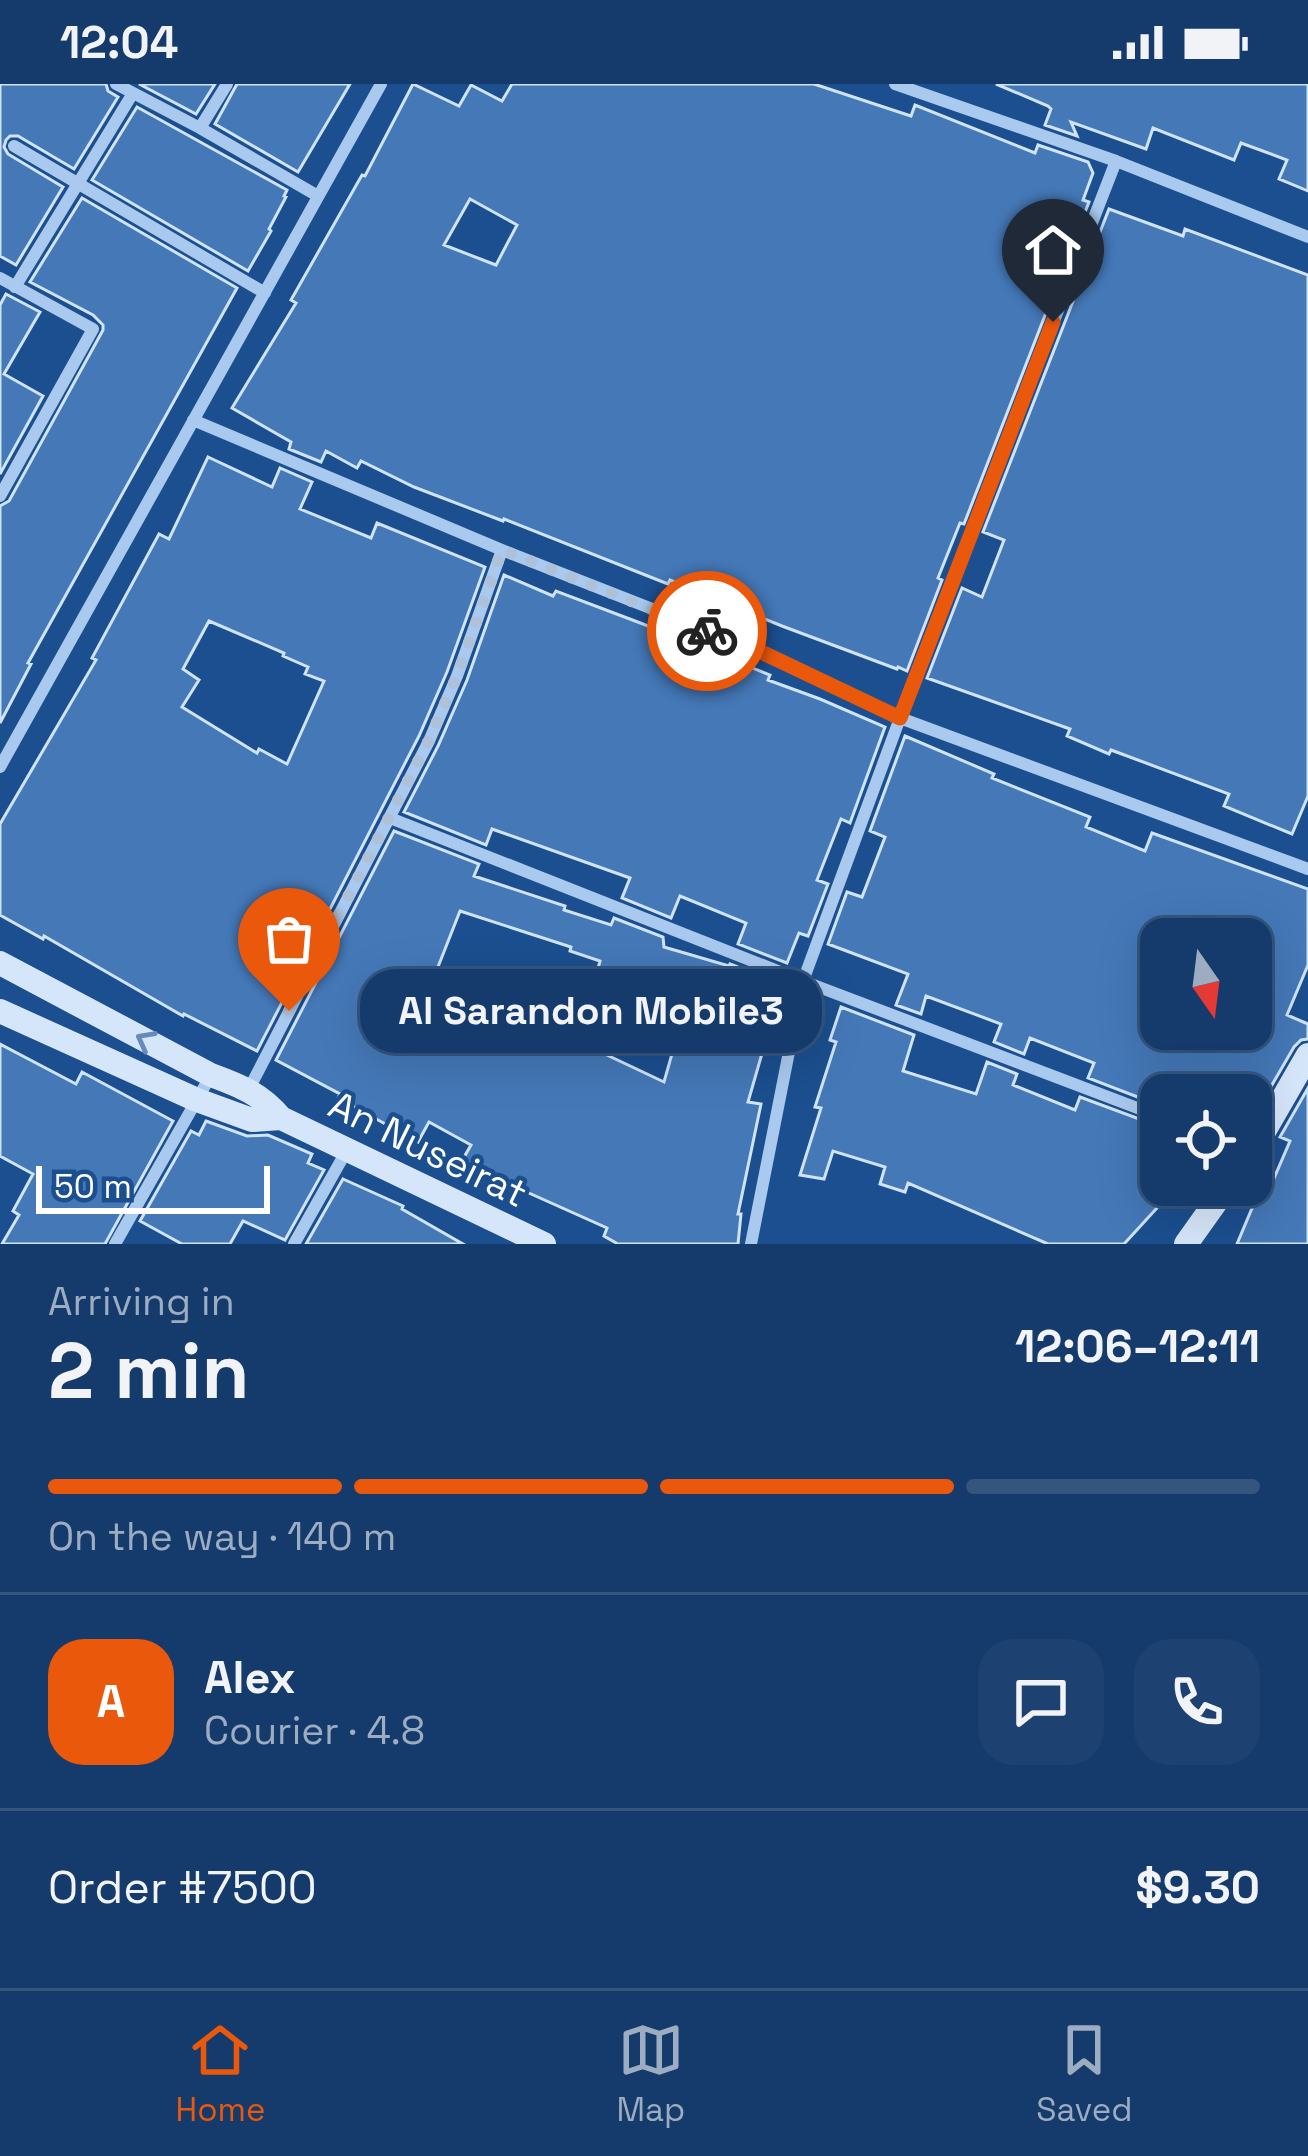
<!DOCTYPE html>
<html lang="en">
<head>
<meta charset="utf-8">
<style>
  :root { --surface:#143b6b; --page:#1d4271; --text:#f1f3f6; --muted:#9dadc1; --line:#33557e; --accent:#ea580c }
  body { margin:0; font-family:"Space Grotesk",sans-serif; background:var(--page); color:var(--text); height:100vh; display:flex; flex-direction:column; font-size:45px; white-space:nowrap }
  * { box-sizing:border-box; margin:0 }
  p { font-size:39px; color:var(--muted) }
  .icon { flex:none; width:66px; height:66px; fill:none; stroke:currentColor; stroke-width:2; stroke-linecap:round; stroke-linejoin:round }
  .map { position:relative; height:1160px; overflow:hidden }
  .drawer { display:flex; flex-direction:column; background:var(--surface); flex:1 }
  .drawer>* { flex:none }
  .needle { width:78px; rotate:166deg }
  .fabs { position:absolute; left:1140px; top:834px; display:grid; gap:24px }
  .fabs a { display:grid; place-items:center; width:132px; height:132px; border-radius:24px; background:var(--surface); box-shadow:0 12px 48px #0002,0 0 0 3px var(--line); font-size:60px }
  .scale { position:absolute; left:36px; bottom:30px; width:234px; box-sizing:border-box; padding-left:12px; border:6px solid #fff; border-top:0; font-size:33px; line-height:42px; white-space:nowrap; color:#fff; -webkit-text-stroke:9px #1b4f8f; paint-order:stroke }
  .pin { position:absolute; display:grid; place-items:center; width:102px; height:102px; color:#fff; margin:-123px -51px; border-radius:50% 50% 50% 0; rotate:-45deg; box-shadow:0 0 12px #0007 }
  .pin .icon { rotate:45deg }
  .courier { position:absolute; display:grid; place-items:center; width:120px; height:120px; margin:-60px; border:9px solid #ea580c; border-radius:50%; background:#fff; color:#222; box-shadow:0 3px 15px #0007 }
  .bubble { position:absolute; height:84px; border-radius:36px; background:var(--surface); box-shadow:0 12px 48px #0002,0 0 0 3px var(--line); font-size:39px; font-weight:700; line-height:84px; text-align:center }
  .summary em { font-style:normal; font-weight:700 }
  .summary div { display:flex; flex-direction:column-reverse }
  .summary { display:flex; align-items:center; justify-content:space-between; height:204px; padding:0 48px }
  h1 { font-size:78px; font-weight:700; line-height:90px }
  .bar { display:grid; grid-template-columns:repeat(4,1fr); gap:18px 12px; align-content:center; height:144px; padding:0 48px }
  .bar i { height:15px; border-radius:9px; background:var(--line) }
  .bar .active { background:var(--accent) }
  .bar p { grid-column:span 4 }
  .line { display:flex; align-items:center; gap:30px; padding:0 48px; border-top:3px solid var(--line) }
  .line div { flex:1 }
  .round { display:grid; place-items:center; flex:none; width:126px; height:126px; border-radius:36px; background:var(--page) }
  .status { display:flex; justify-content:space-between; align-items:center; height:84px; padding:0 60px; background:var(--surface); direction:ltr }
  .status svg { height:33px; fill:currentColor }
  .tabs { display:flex; justify-content:space-around; align-items:center; height:168px; border-top:3px solid var(--line); background:var(--surface); font-size:33px; color:var(--muted) }
  .tabs a { display:grid; justify-items:center; gap:6px }
  .tabs .active { color:var(--accent) }
  .map>svg:first-child { display:block }
  .building { fill:#4478b7; stroke:#cfe3fa; stroke-width:3; fill-rule:evenodd }
  .lines { fill:none; stroke-linecap:round; stroke-linejoin:round }
  .street { stroke:#a9c9ee; stroke-width:12 }
  .secondary { stroke:#d6e6fa; stroke-width:24 }
  .oneway { stroke:#668bba }
  .done { stroke:#afc1d8; stroke-width:12; stroke-dasharray:0 21.6 }
  .route { stroke:#ea580c; stroke-width:15 }
  .labels { text-anchor:middle; dominant-baseline:central; stroke-width:9; stroke-linejoin:round; paint-order:stroke }
  .street-label { font-size:39px; fill:#fff; stroke:#1b4f8f }
</style>
</head>
<body>
<div class="status"><b>12:04</b><svg viewBox="0 0 49 12"><path d="M0 12V9h3v3zM5 12V6h3v6zM10 12V3h3v9zM15 12V0h3v12zM26 1h20v11H26zM47 4h2v5h-2z"/></svg></div>
<div class="map">
<svg width="1308" height="1160" viewBox="0 0 1308 1160">
  <rect width="100%" height="100%" fill="#1b4f8f"/>
  <path class="building" d="M0 0H106L108 7 118 13 74 85 18 52H10L6 56 4 63 8 70 63 103 16 181 0 172Z
    M139 0H215L196 30Z
    M237 0H350L298 88 215 40Z
    M413 0 459 22 471 1 502 17 512 0H814L911 32 915 21 1035 69 1038 61 1088 78 1093 89 1083 116 1089 118 964 440 960 439 938 494 942 496 907 587 898 583 897 585 782 542 670 496 668 500 504 435 503 437 414 403 361 377 357 384 326 367 321 378 289 365 291 358 232 324 296 219 291 216 362 91 365 92ZM470 115 517 141 496 181 444 161Z
    M996 0H1308V107L1279 95 1287 76 1241 59 1234 76 1153 44 1146 65 1071 38 1077 52 1045 41 1051 25 1048 22Z
    M137 23 287 106 284 112 286 113 269 145 271 147 248 187 92 96Z
    M82 114 237 204 28 579 31 580 0 639V422L9 417 103 246V241L93 231 30 198Z
    M1109 125 1183 152 1185 145 1308 191V712L1292 750 1224 722 1229 710 1111 666 1109 670 1067 652 1070 645 927 594 962 504 982 513 1004 456 983 448Z
    M6 210 40 228 4 290 43 312 0 390V221Z
    M208 373 272 403 280 384 312 398 300 425 371 454 377 439 485 483 447 588 419 652 257 967 184 930 183 932 44 852 43 855 0 831V740L96 576 92 574 159 450 169 455ZM209 537 284 569 283 572 308 583 305 590 324 597 287 680 259 665 257 669 182 623 199 596 183 585Z
    M504 491 553 512 556 507 643 540 770 591 768 596 820 615 885 643 850 739 841 735 817 796 828 800 808 852 799 849 787 879 738 860 746 839 680 812 671 834 622 814 630 794 492 745 486 761 404 728 438 662 467 596Z
    M905 652 994 690 992 694 1090 733 1086 743 1145 767 1152 749 1308 805V881L1287 931 1308 940V955L1301 956 1294 963 1251 1037V1011H1161V1022L1088 994 1094 979 1030 954 1024 970 994 958 1001 940 926 912 921 930 896 921 908 890 828 860 847 808 862 813 885 753 870 747ZM1161 855H1251V945H1161Z
    M394 747 479 780 474 792 565 822 564 826 611 841 614 834 663 853 664 863 729 882 730 880 782 900 748 1018 761 1020 738 1130H741L738 1160H618L604 1152 607 1144 511 1101 463 1075 471 1061 429 1038 418 1058 338 1014 340 1010 276 976ZM460 827 571 863 570 867 600 877 596 892 686 921 664 998 592 964 589 970 436 888Z
    M841 923 914 951 903 987 976 1010 987 978 1017 990 1013 1001 1075 1026 1080 1013 1161 1043V1101H1178L1124 1160H1048L908 1099 905 1108 880 1100 885 1083 833 1067 824 1095 800 1091 821 1024 815 1023 836 958 830 956Z
    M0 960 76 1000 82 988 173 1037 105 1160H2L19 1131 13 1127 33 1090 0 1072Z
    M1308 1004V1160H1237L1258 1110 1266 1113 1290 1057 1280 1053Z
    M206 1037 247 1052 268 1051 312 1070 308 1079 324 1086 285 1156 243 1137 230 1160H182L140 1137 191 1047 199 1051Z
    M343 1095 403 1122 402 1125 463 1160H306Z"/>
  <g class="lines">
    <path class="street" d="M116 0 200 44 318 112
      M895 0 1116 77 1308 153
      M200 44 227 0
      M14 62 265 209
      M0 194 93 245 0 412
      M15 203 133 9
      M193 336 502 466 757 566 900 634 1308 785
      M0 683 381 0
      M390 734 803 897 1161 1033
      M249 1005 429 657 457 592 502 466
      M115 1160 211 991
      M294 1160 347 1066
      M751 1160 803 897 900 634 1116 77"/>
    <path class="secondary" d="M0 879 211 991C241 1002 261 1010 281 1034L544 1160
      M0 927 197 1016 252 1036 281 1034
      M1251 1070 1308 971
      M1186 1160 1228 1101"/>
  </g>
  <defs><path id="oneway-chevron" d="M-2-3.5L2.5 0L-2 3.5" fill="none" stroke-width="1.6" stroke-linecap="round" stroke-linejoin="round" transform="scale(3)"/></defs>
  <use class="oneway" href="#oneway-chevron" transform="translate(145 956) rotate(-152)"/>
  <g class="lines">
    <path class="done" d="M289 927 429 656 457 592 502 466 707 547"/>
    <path class="route" d="M707 547 757 566 900 634 1053 238"/>
  </g>
  <g class="labels">
    <g class="street-label">
      <text transform="translate(428 1065) rotate(26)">An Nuseirat</text>
    </g>
  </g>
</svg>
<div class="fabs">
<a><svg class="needle" viewBox="-14 -14 28 28"><path d="M0-13l5 13h-10z" fill="#e53935"/><path d="M0 13l5-13h-10z" fill="#9dadc1"/></svg></a>
<a><svg class="icon" aria-label="locate" viewBox="0 0 24 24"><circle cx="12" cy="12" r="6"/><path d="M12 2v4M12 18v4M2 12h4M18 12h4"/></svg></a>
</div>
<div class="scale">50 m</div>
<div class="pin" style="left:289px;top:927px;background:#ea580c"><svg class="icon" aria-label="bag" viewBox="0 0 24 24"><path d="M5 8h14l-1 12H6zM9 8a3 3 0 0 1 6 0"/></svg></div>
<div class="pin" style="left:1053px;top:238px;background:#1f2937"><svg class="icon" aria-label="home" viewBox="0 0 24 24"><path d="M3 11l9-7 9 7M6 9v11h12V9"/></svg></div>
<div class="courier" style="left:707px;top:547px"><svg class="icon" aria-label="bike" viewBox="0 0 24 24"><circle cx="6" cy="16" r="4"/><circle cx="18" cy="16" r="4"/><path d="M6 16l4-8h5l3 8M10 8l3 8H6M13 5h3"/></svg></div>
<div class="bubble" style="left:360px;top:885px;width:462px">Al Sarandon Mobile3</div>
</div>
<section class="drawer">
<div class="summary"><div><h1>2 min</h1><p>Arriving in</p></div><em>12:06–12:11</em></div>
<div class="bar"><i class="active"></i><i class="active"></i><i class="active"></i><i></i><p>On the way · 140 m</p></div>
<div class="line" style="height:216px"><b class="round" style="background:var(--accent);color:#fff">A</b><div><b>Alex</b><p>Courier · 4.8</p></div><a class="round"><svg class="icon" aria-label="chat" viewBox="0 0 24 24"><path d="M4 5h16v11H9l-5 4z"/></svg></a><a class="round"><svg class="icon" aria-label="phone" viewBox="0 0 24 24"><path d="M5 4h4l2 5-3 2q2 4 5 5l2-3 5 2v4C11 20 4 13 5 4z"/></svg></a></div>
<div class="line" style="height:156px"><div>Order #7500</div><b>$9.30</b></div>
</section>
<nav class="tabs">
<a class="active"><svg class="icon" aria-label="home" viewBox="0 0 24 24"><path d="M3 11l9-7 9 7M6 9v11h12V9"/></svg>Home</a>
<a><svg class="icon" aria-label="map" viewBox="0 0 24 24"><path d="M3 6l6-2 6 2 6-2v14l-6 2-6-2-6 2zM9 4v14M15 6v14"/></svg>Map</a>
<a><svg class="icon" aria-label="saved" viewBox="0 0 24 24"><path d="M7 4h10v16l-5-4-5 4z"/></svg>Saved</a>
</nav>
</body>
</html>
